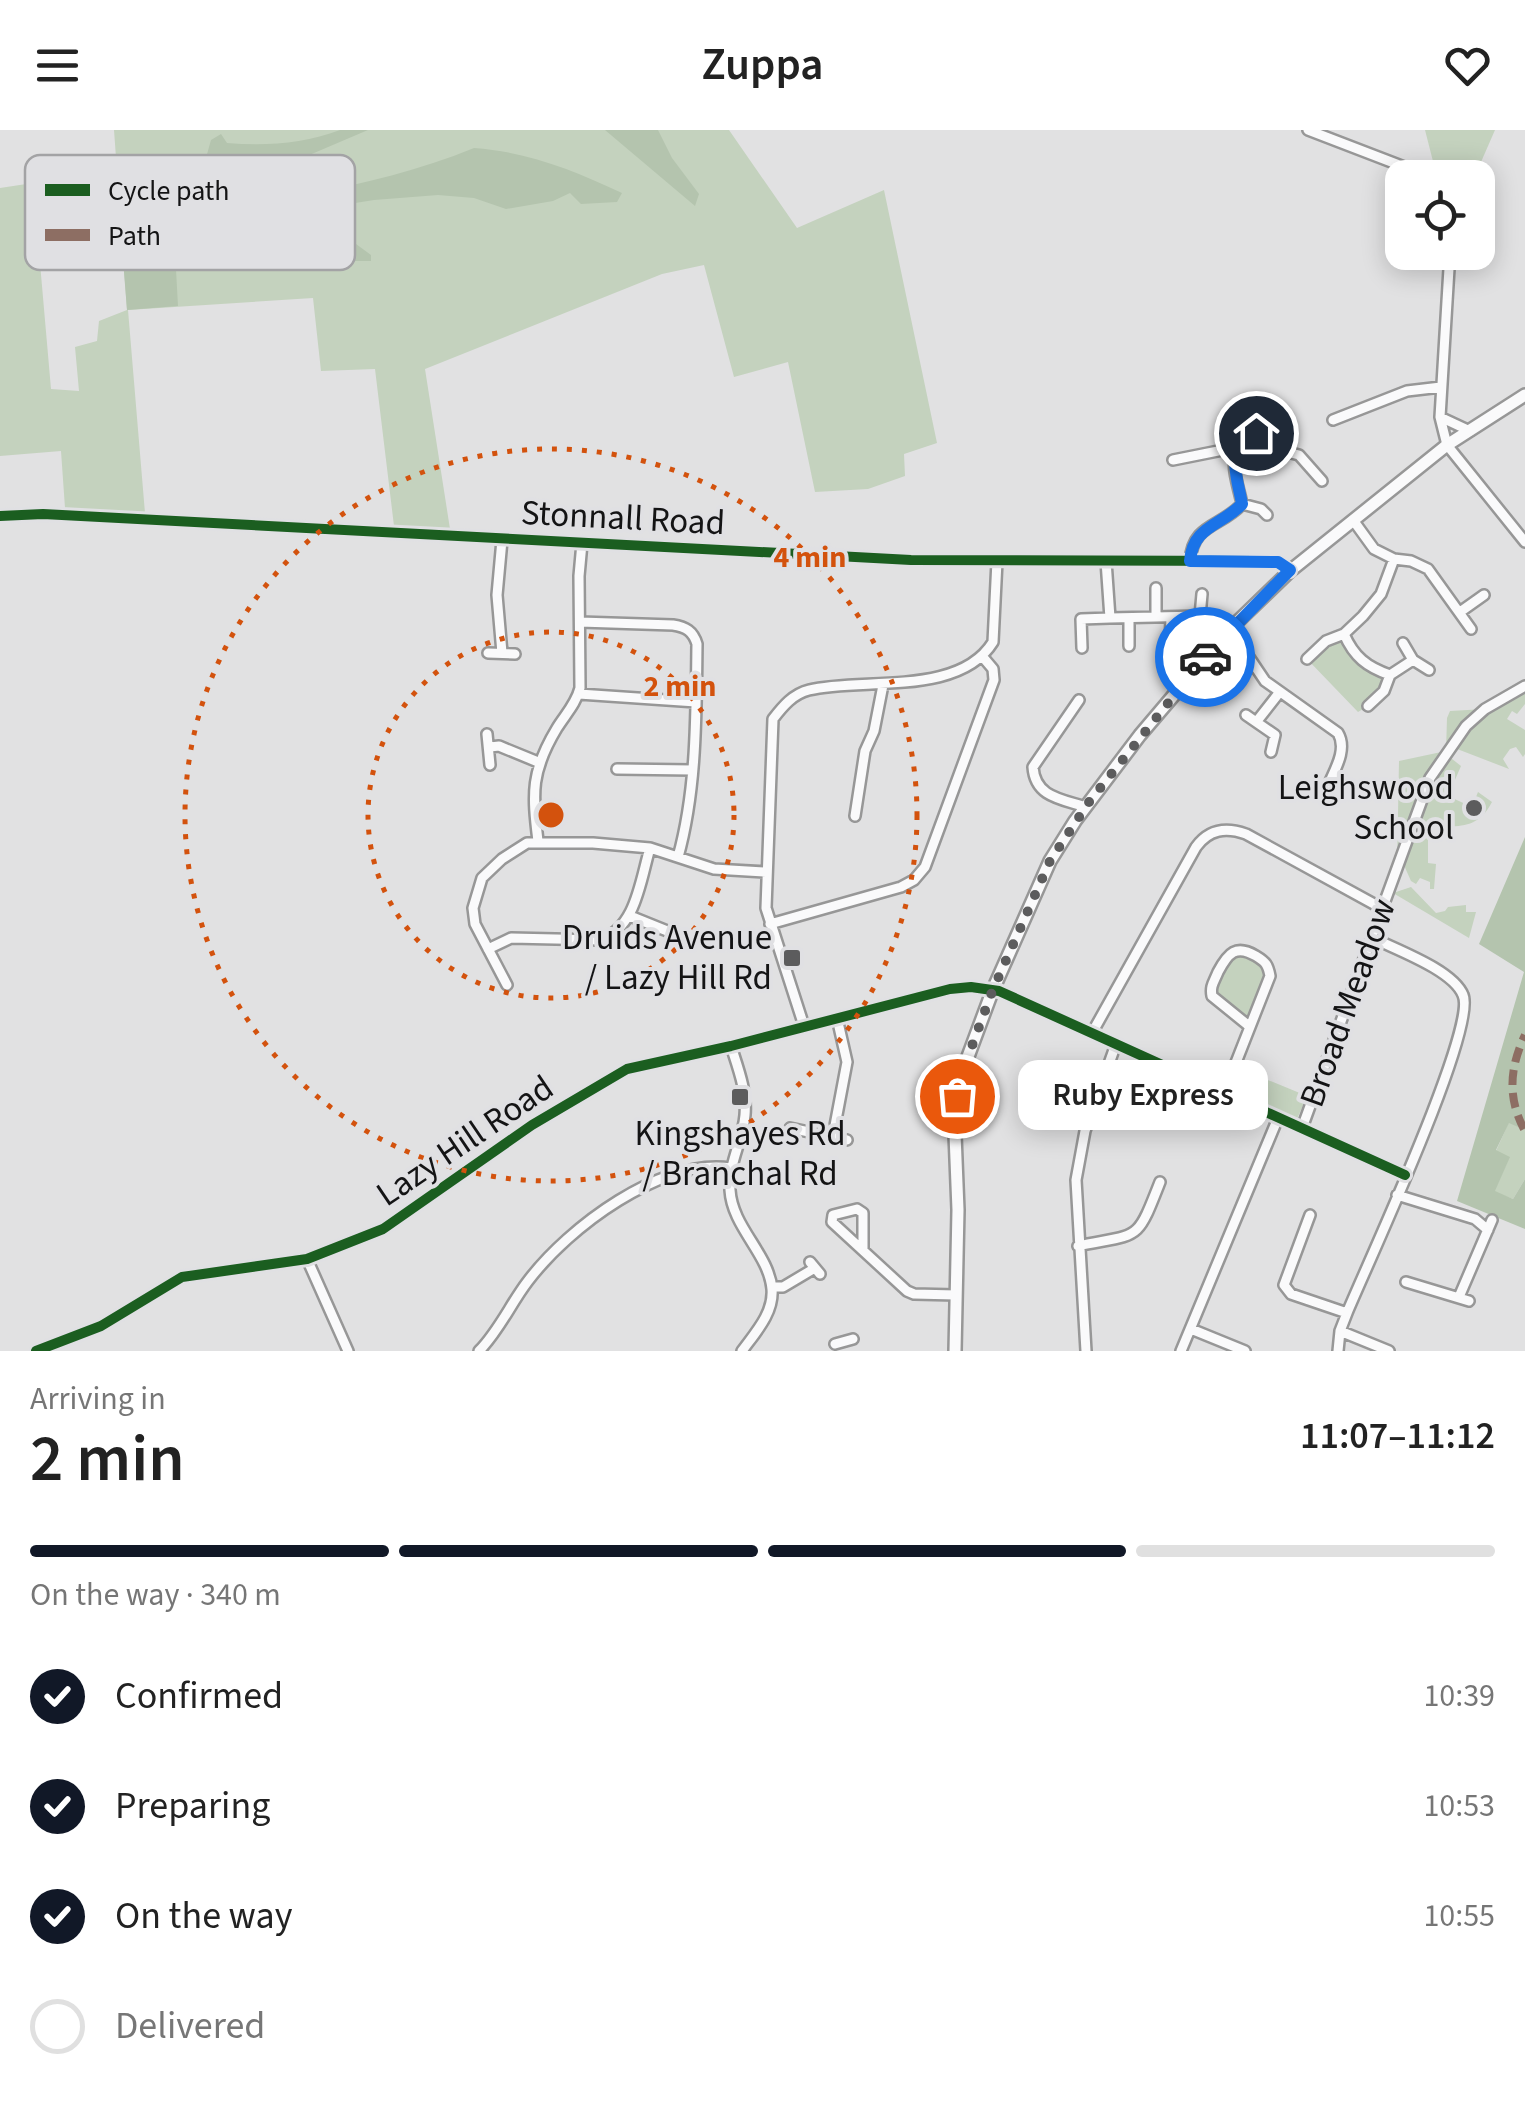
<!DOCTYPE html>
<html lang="en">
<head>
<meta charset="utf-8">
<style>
  :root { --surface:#fff; --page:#f2f2f2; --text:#222; --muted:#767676; --line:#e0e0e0; --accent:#111827 }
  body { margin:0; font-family:"Source Sans 3",sans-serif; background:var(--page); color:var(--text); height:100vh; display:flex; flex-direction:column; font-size:38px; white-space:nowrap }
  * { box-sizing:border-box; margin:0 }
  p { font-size:32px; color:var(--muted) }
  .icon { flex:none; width:55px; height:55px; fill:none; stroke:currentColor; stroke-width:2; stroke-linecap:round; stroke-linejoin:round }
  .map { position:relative; height:1221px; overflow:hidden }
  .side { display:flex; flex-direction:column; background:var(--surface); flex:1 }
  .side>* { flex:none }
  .fabs { position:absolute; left:1385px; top:30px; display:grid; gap:20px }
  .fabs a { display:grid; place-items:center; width:110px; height:110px; border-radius:20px; background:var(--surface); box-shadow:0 5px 25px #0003; font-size:50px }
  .pin { position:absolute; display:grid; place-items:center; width:85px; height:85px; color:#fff; margin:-42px; border:5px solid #fff; border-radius:50%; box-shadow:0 2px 10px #0007 }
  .courier { position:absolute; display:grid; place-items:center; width:100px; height:100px; margin:-50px; border:8px solid #1a73e8; border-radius:50%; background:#fff; color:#222; box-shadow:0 2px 12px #0007 }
  .bubble { position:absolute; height:70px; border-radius:20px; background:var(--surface); box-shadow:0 5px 25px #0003; font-size:32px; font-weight:600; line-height:70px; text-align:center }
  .headline em { font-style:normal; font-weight:600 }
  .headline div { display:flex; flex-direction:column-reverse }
  .headline { display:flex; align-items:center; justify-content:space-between; height:170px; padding:0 30px }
  h1 { font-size:65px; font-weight:600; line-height:75px }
  .bar { display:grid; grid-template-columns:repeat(4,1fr); gap:15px 10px; align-content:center; height:120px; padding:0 30px }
  .bar i { height:12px; border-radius:8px; background:var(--line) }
  .bar .current { background:var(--accent) }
  .bar p { grid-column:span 4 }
  ol { padding:0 30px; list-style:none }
  li { display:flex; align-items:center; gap:30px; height:110px }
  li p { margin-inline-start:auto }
  li .icon { padding:10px; border-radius:50%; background:var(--accent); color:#fff; stroke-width:4 }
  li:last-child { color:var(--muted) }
  li i { width:55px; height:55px; border:5px solid var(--line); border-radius:50% }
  header { display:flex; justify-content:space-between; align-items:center; height:130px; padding:0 30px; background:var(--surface); font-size:45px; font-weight:600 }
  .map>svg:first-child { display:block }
  .green { fill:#c4d2be }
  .forest { fill:#b4c4ae }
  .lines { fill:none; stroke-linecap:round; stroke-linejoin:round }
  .minor-casing { stroke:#979797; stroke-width:14 }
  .tertiary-casing { stroke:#979797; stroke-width:16 }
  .minor { stroke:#fafafb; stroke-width:9 }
  .tertiary { stroke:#fafafb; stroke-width:11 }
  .quiet { stroke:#8d6e63; stroke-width:8; stroke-dasharray:15 8; stroke-linecap:butt }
  .cycleway-casing { stroke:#e0e0e3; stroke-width:16 }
  .cycleway { stroke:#1b5e20; stroke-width:10 }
  .done { stroke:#5c5c5d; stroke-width:10; stroke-dasharray:0 18 }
  .route { stroke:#1a73e8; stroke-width:12 }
  .ring { fill:none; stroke:#d3520d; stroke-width:5; stroke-dasharray:5 10 }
  .poi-dot { fill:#5c5c5d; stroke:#e0e0e3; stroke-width:4 }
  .labels { text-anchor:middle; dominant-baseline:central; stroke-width:8; stroke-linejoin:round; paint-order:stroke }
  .street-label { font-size:35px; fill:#141415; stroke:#e0e0e3 }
  .poi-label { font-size:35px; fill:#141415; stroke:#e0e0e3; text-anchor:end }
  .key { fill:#e0e0e3; stroke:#a3a3a5; stroke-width:2.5 }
  .key-label { font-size:28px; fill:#141415 }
  .centre { fill:#d3520d; stroke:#e0e0e3; stroke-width:5 }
  .ring-label { font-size:30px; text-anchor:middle; font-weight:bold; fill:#d3520d; stroke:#e0e0e3; stroke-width:8; stroke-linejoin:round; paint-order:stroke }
</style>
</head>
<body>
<header><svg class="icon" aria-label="menu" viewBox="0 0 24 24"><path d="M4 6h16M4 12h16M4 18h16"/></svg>Zuppa<svg class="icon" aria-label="heart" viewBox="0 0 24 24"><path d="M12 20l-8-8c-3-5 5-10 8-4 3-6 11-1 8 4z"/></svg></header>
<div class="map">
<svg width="1525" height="1221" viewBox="0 0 1525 1221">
  <rect width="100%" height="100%" fill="#e1e1e2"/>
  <path class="green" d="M114 0H729L797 98 884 60 937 313 904 324 905 346 868 359 815 362 788 232 734 247 704 135 662 144 425 239 450 399 394 396 375 239 321 241 313 168 128 180 145 383 65 378 61 321 0 326V58L33 53 51 259 79 261 75 217 97 211 99 191 127 180Z
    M1425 0H1495L1474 48 1437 47Z
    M1344 504 1352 520 1390 545 1368 576 1358 582 1307 529Z
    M1525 560V574L1517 584 1512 581 1507 589 1525 600V624L1523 627 1516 617 1510 619 1503 629 1509 639 1452 617 1486 582Z
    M1485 579 1430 648 1397 736 1399 631 1446 621 1447 588 1450 581Z
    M1447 625 1461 636 1448 666 1472 677 1478 662 1492 672C1477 701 1457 696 1428 696V733L1436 734 1434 759H1430V752L1420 748 1416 754 1411 751 1403 733 1434 649Z
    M1411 757 1436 783 1445 781 1448 777 1466 775V782H1476L1469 808 1393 763Z
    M1244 822 1262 833 1267 846 1248 890 1215 864 1214 856 1229 827Z
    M1241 939 1307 966 1297 989 1236 964 1234 961Z
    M1509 992 1525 1000V1049L1513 1069 1494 1062 1509 1028 1496 1021Z"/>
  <path class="forest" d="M340 0H368L307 26 204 35 211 10 221 4 227 13C265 16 304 14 340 0Z
    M605 0H658L672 28 699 64 695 76Z
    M474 18C528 22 573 40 622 63L617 72 581 74 570 63 553 71 506 79 474 68 438 65 374 70 305 81 256 95 243 87H230V78C255 68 280 68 307 64 364 54 420 40 474 18Z
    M175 26 196 27C178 40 166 46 174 69L179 72H197L206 84 178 96 175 121 178 176 127 180 118 67Z
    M211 113 300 119 356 114 371 125V131H205L203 119Z
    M1525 707V1000L1509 993 1496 1020 1510 1027 1495 1061 1513 1069 1525 1049V1099L1457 1071 1524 842 1479 814Z"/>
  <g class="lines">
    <g class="minor-casing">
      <path id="minor" d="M1308 0 1433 48
        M1450 122 1440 287 1447 315 1525 412
        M1440 287 1470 301
        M1333 290 1407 261 1441 257
        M1255 303 1268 317 1299 325 1322 351
        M1173 330 1223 320 1235 324
        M1242 374 1261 379 1267 385
        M0 386 43 384 911 430 1257 431 1278 432 1290 441
        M1353 390 1374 419 1394 429 1411 431 1428 439 1471 499
        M502 410 497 465 502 523
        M1106 431 1110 488 1200 486 1202 464
        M1190 431C1193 393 1220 398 1242 374 1238 352 1226 330 1244 310 1250 304 1257 301 1264 295
        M1156 458V487
        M1460 482 1484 465
        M580 492 673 495C686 497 693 501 697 514 696 584 697 659 678 727
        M1230 499 1265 551 1338 603C1348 620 1334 641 1327 658
        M1344 504C1354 527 1367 537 1390 545L1413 530
        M1403 513 1413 530 1429 540
        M1129 516V488
        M1082 518 1081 489 1110 488
        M1170 518 1171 487
        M488 523 515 524
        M1307 529 1326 511 1344 504 1363 486 1381 464 1394 429
        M579 564 696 572
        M1079 570 1033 637C1035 667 1061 669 1086 677
        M1368 576 1384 561 1390 545
        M1246 585 1275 605 1271 622
        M1257 591 1279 563
        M487 604 490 635
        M490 617 499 616 538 632
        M617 639 692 640
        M855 686 865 621 874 601 883 555
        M538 711C532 663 531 641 557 598 565 585 576 574 580 558L579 446 582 413
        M630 786 687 809
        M770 794 901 757 914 750 925 737 994 550 993 539 982 526
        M488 819 511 808 600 810C636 798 640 752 650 718
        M507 855 475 794 473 778 482 748 502 729 527 713H593L650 718 714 739 766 742
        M804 896 766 778 773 589C783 576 793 564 809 560 862 547 959 567 993 512L997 431
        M1092 903 1196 717C1209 699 1226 697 1246 704L1383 779
        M731 916C738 938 747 961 745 985 743 1010 728 1034 730 1060 732 1097 769 1124 772 1159 774 1183 755 1203 742 1221
        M1224 963 1270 846C1268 835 1266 832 1256 826 1236 814 1228 823 1218 842 1214 852 1210 856 1212 866L1249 896
        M790 998 847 1010
        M1302 998 1430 648 1466 596 1485 579 1525 556
        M833 1006 847 932 837 888
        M1397 1065 1475 1089 1488 1100
        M1310 1085 1284 1155 1291 1164 1347 1183
        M1078 1116C1141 1103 1136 1113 1160 1052
        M863 1120V1083L857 1079 833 1085 832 1092 907 1161 914 1164 956 1165
        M307 1129 348 1221
        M810 1132 820 1144
        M1406 1152 1469 1171
        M772 1157H783L815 1138
        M1459 1167 1492 1090
        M1191 1199 1245 1221
        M1340 1201 1389 1221
        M835 1214 853 1209
        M36 1221 101 1196 182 1147 307 1129 383 1099 532 995 627 939 731 916 950 859 971 857 999 861 1405 1045
        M479 1221C499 1201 511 1173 528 1151 569 1097 661 1028 731 1038
        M1086 1221 1076 1050 1085 1001 1116 914
        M1181 1221 1278 988
        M1338 1221 1340 1201 1347 1183C1366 1137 1478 897 1463 865 1453 840 1397 820 1373 808"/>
    </g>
    <g class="tertiary-casing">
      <path id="tertiary" d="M955 1221 958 1080 954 979 963 940 992 862 1050 731 1075 691 1140 605 1230 499 1290 441 1447 315 1525 265"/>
    </g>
    <use href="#minor" class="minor"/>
    <use href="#tertiary" class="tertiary"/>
    <path class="quiet" d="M1524 999C1507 967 1510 937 1525 905"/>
    <g class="cycleway-casing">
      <path id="cycleway" d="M0 386 43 384 911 430 1257 431 1278 432 1290 441
        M36 1221 101 1196 182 1147 307 1129 383 1099 532 995 627 939 731 916 950 859 971 857 999 861 1405 1045"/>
    </g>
    <use href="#cycleway" class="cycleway"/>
  </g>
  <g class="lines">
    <path class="done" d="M957 966 963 940 992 862 1050 731 1089 672 1205 527"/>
    <path class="route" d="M1205 527 1290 440 1278 432 1190 431C1193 396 1221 396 1242 374 1238 349 1223 316 1256 303"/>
  </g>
  <g class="ring">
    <circle cx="551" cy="685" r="183"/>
    <circle cx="551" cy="685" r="366"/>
  </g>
  <g class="poi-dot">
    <circle cx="1474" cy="678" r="10"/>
    <rect x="782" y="818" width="20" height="20" rx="5"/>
    <rect x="730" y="957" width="20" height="20" rx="5"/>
  </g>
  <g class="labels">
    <g class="street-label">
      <text transform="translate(623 388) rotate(3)">Stonnall Road</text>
      <text transform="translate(1348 873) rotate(-70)">Broad Meadow</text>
      <text transform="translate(465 1011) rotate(-34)">Lazy Hill Road</text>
    </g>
    <g class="poi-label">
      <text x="1454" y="658">Leighswood<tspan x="1454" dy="40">School</tspan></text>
      <text x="772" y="808">Druids Avenue<tspan x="772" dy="40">/ Lazy Hill Rd</tspan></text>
      <text x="740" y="1004" text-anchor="middle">Kingshayes Rd<tspan x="740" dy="40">/ Branchal Rd</tspan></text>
    </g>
  </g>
  <rect x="25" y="25" width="330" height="115" rx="15" class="key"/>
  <rect x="45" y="54" width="45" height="12" fill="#1b5e20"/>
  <rect x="45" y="99" width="45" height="12" fill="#8d6e63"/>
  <g class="key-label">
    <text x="108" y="70">Cycle path</text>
    <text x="108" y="115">Path</text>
  </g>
  <circle cx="551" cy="685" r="15" class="centre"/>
  <g class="ring-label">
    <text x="810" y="437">4 min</text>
    <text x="680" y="566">2 min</text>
  </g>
</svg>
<div class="fabs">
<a><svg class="icon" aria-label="locate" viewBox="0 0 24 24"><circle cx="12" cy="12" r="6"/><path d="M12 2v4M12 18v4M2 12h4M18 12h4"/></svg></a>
</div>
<div class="pin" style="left:957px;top:966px;background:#ea580c"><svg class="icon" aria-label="bag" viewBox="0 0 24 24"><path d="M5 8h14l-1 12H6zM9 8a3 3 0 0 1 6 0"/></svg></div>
<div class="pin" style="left:1256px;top:303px;background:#1f2937"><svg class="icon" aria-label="home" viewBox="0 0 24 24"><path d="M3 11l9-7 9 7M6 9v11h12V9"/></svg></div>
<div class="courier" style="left:1205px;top:527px"><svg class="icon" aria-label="car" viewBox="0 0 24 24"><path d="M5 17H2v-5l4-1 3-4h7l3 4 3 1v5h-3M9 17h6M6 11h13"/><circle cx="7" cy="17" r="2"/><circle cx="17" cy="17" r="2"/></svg></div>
<div class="bubble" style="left:1018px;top:930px;width:250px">Ruby Express</div>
</div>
<section class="side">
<div class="headline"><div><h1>2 min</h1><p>Arriving in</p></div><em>11:07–11:12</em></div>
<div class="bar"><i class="current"></i><i class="current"></i><i class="current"></i><i></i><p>On the way · 340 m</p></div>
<ol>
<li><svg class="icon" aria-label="check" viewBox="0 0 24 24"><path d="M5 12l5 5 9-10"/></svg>Confirmed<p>10:39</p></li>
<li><svg class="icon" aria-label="check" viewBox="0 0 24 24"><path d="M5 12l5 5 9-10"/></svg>Preparing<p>10:53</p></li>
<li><svg class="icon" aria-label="check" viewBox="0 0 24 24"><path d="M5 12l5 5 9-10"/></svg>On the way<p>10:55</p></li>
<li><i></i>Delivered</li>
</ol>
</section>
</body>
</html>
